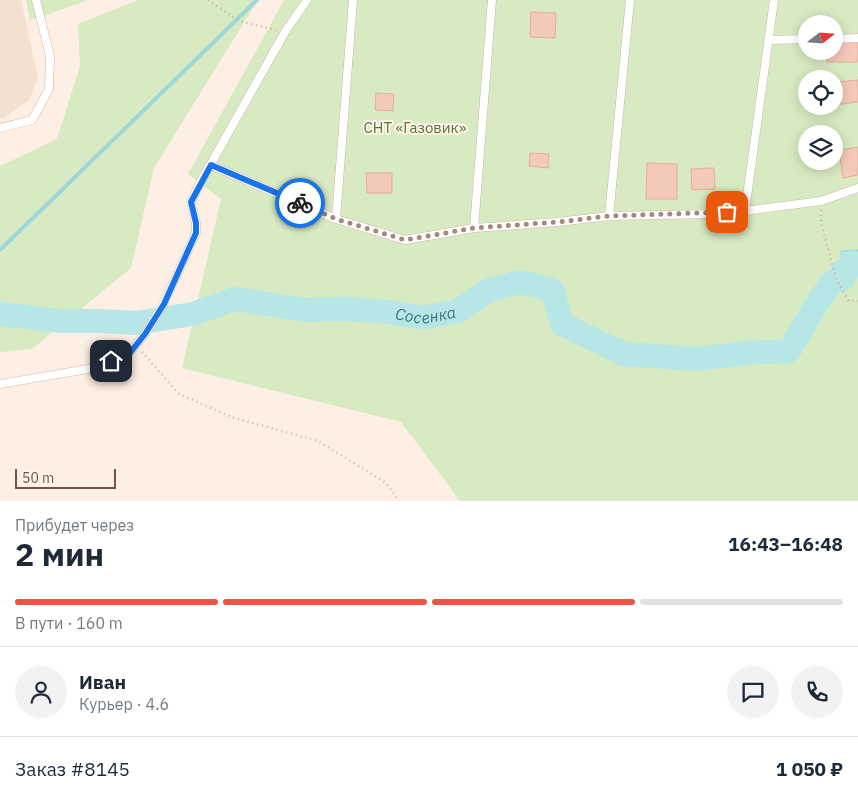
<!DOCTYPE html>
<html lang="ru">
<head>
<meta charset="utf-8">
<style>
  :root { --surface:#fff; --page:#f2f2f3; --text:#1f2937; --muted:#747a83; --line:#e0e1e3; --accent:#e95445 }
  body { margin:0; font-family:"IBM Plex Sans",sans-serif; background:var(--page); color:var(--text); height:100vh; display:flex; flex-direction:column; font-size:19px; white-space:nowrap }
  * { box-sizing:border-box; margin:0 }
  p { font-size:16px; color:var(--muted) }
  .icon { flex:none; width:28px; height:28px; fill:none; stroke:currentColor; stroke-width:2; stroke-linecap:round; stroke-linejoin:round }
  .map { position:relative; height:501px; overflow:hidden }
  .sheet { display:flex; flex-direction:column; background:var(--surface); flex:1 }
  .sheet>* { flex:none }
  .needle { width:32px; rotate:73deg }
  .fabs { position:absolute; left:798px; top:15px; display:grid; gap:10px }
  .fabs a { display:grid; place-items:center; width:45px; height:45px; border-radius:50%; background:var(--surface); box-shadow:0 2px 12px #0003; font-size:25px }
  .scale { position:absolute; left:15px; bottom:12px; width:101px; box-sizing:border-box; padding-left:5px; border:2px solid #755248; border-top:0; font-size:14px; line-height:18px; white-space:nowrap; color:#755248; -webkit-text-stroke:4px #fff4ea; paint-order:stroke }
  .pin { position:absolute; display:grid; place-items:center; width:42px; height:42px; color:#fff; margin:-21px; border-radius:10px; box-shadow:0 2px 8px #0006 }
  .courier { position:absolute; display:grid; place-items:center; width:50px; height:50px; margin:-25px; border:4px solid #1a73e8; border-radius:50%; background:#fff; color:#222; box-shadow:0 1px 6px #0007 }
  .headline em { font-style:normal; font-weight:800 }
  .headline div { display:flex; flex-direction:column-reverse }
  .headline { display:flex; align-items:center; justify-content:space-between; height:85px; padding:0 15px }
  h1 { font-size:32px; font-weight:800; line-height:38px }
  .bar { display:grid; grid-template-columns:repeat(4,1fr); gap:8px 5px; align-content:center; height:60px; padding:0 15px }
  .bar i { height:6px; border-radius:4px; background:var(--line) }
  .bar .current { background:var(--accent) }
  .bar p { grid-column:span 4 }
  .line { display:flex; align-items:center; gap:12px; padding:0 15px; border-top:1px solid var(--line) }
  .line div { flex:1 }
  .round { display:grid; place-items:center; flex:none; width:52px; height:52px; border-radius:26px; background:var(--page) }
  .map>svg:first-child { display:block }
  .residential { fill:#f4e0d1 }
  .green { fill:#d7eac1; fill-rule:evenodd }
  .water { fill:#b7e6e6; stroke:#9dd7d8 }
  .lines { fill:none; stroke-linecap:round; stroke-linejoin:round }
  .stream { stroke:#9dd7d8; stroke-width:4 }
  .river { stroke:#b7e6e6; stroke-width:24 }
  .building { fill:#f3c9ba; stroke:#e6ad9a }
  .service-casing { stroke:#d0b7ac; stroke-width:9 }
  .path { stroke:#d7ac9d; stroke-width:2.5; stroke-dasharray:1 4; stroke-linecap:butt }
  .service { stroke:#fff; stroke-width:8 }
  .done { stroke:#a5897e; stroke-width:5; stroke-dasharray:0 9 }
  .route { stroke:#1a73e8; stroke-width:6 }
  .labels { text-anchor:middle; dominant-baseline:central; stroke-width:4; stroke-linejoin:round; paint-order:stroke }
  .park-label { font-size:15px; fill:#55753d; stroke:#fff4ea }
  .water-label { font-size:16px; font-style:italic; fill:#3c797b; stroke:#fff4ea }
</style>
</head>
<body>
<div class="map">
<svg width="858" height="501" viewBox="0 0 858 501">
  <rect width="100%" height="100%" fill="#fdefe3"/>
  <path class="residential" d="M0 0H21L38 78 29 100 4 118H0Z"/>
  <path class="green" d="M26 0H88L41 17 30 20Z
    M138 0H258L154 168 131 268 32 349 0 352V166L57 139 80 66 78 24Z
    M284 0H858V501H460L401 422 182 368 221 199 188 174ZM806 24H834V51H806ZM806 79H834V106H806ZM806 134H834V161H806Z"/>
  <path class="water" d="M858 250V273L845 274 843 271 841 251Z"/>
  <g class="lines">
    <path class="stream" d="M0 250 257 0"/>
    <path class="river" id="s1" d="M0 314 60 321H99L135 323 193 314 234 299 305 310 347 309 390 312 422 318 458 311 489 290 520 282 552 290 562 324 624 354 695 359 747 353 789 351 813 310 832 282 843 279V271L858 264"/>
  </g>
  <path class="building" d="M531 12 556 13 555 38 530 37Z
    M834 41H858V62H827V51H834Z
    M858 80V102L834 105V89L841 88 840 82Z
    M376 93 394 94 393 111 375 110Z
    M858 147V175L843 178 839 150Z
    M530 153 549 154 548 168 529 166Z
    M647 163 677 164V199H646Z
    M714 168 715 189 692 190 691 169Z
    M366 173H392V193H367Z"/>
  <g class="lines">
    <g class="service-casing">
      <path id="service" d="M834 39 858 38
        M769 40 806 39
        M0 128 32 120 49 89 50 56 36 0
        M211 165 336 219 405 240 474 228 558 222 609 216 709 214 745 211 821 201 858 188
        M745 211 774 0
        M609 216 630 0
        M336 219 353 0
        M474 228 492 0
        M0 384 94 368 129 353 145 334 163 305 196 233V223L191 202 200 183 285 32 307 0"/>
    </g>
    <path class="path" d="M208 0 239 21 276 30
      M821 210V223L836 278 840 286 849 301H858
      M142 352 179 394 231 417 318 441 386 483 399 501"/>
    <use href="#service" class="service"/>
  </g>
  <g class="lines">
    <path class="done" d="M300 203 336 219 405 240 474 228 558 222 609 216 727 212"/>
    <path class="route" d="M111 361 129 354 145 334 164 304 196 233V223L191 202 211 165 300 203"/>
  </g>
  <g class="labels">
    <g class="park-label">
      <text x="415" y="127">СНТ «Газовик»</text>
    </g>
    <g class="water-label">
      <text stroke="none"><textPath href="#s1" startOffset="431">Сосенка</textPath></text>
    </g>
  </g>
</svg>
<div class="fabs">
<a><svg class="needle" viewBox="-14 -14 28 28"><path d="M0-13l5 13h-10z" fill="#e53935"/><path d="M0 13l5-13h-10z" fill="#747a83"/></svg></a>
<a><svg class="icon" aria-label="locate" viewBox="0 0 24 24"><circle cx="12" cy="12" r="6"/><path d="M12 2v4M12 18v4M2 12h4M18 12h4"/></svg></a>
<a><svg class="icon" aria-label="layers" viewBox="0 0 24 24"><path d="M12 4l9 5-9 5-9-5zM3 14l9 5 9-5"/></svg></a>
</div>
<div class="scale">50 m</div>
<div class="pin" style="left:727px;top:212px;background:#ea580c"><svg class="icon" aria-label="bag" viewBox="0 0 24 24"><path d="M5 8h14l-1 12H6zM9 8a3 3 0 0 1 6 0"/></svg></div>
<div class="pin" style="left:111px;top:361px;background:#1f2937"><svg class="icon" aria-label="home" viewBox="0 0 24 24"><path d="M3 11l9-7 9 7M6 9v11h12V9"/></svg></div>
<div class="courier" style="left:300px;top:203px"><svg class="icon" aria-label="bike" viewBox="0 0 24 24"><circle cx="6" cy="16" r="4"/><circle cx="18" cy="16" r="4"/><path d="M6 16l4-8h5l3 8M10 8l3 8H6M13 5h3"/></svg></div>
</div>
<section class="sheet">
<div class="headline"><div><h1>2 мин</h1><p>Прибудет через</p></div><em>16:43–16:48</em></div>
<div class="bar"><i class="current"></i><i class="current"></i><i class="current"></i><i></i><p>В пути · 160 m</p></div>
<div class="line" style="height:90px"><a class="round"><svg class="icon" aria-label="person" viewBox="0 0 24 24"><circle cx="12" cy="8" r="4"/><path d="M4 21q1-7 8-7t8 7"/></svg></a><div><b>Иван</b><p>Курьер · 4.6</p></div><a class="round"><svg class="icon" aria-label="chat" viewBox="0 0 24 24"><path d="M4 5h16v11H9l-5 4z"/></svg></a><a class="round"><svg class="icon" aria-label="phone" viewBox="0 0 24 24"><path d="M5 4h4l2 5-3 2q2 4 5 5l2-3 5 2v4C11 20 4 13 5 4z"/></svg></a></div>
<div class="line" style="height:65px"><div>Заказ #8145</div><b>1 050 ₽</b></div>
</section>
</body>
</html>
